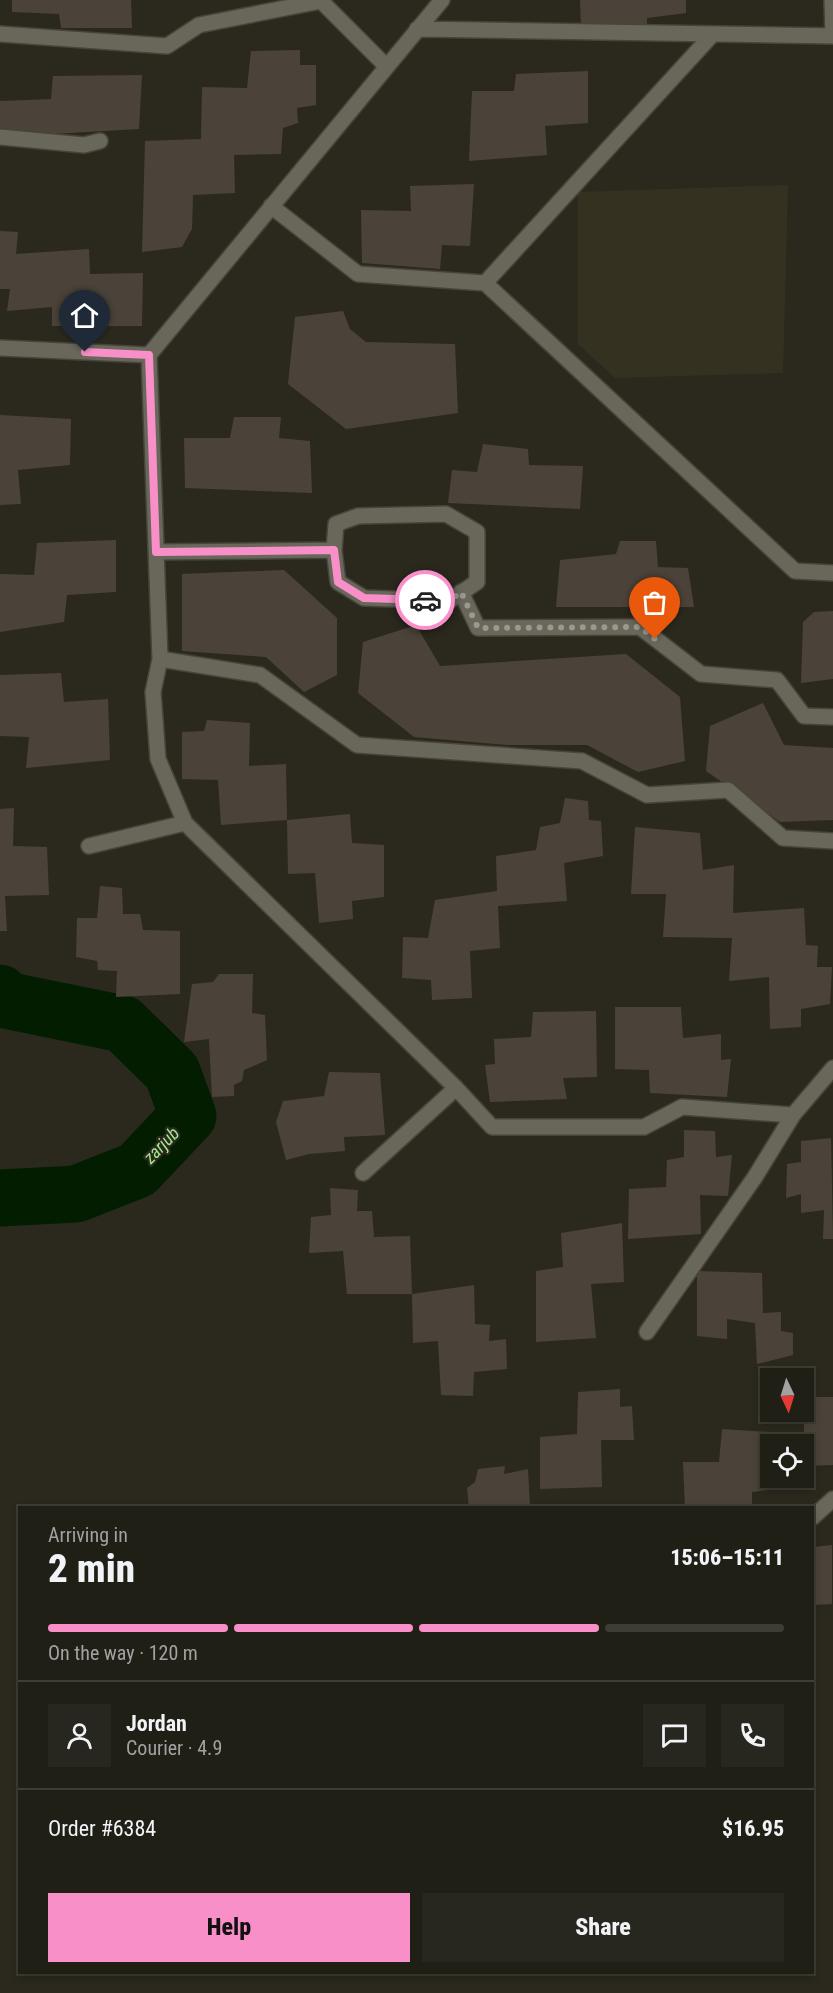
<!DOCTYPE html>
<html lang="en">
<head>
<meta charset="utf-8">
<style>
  :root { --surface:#201f16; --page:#28271f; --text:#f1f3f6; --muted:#a2a2a1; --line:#3d3d35; --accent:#f98fc9 }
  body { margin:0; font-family:"Roboto Condensed",sans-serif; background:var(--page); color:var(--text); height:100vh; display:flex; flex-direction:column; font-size:22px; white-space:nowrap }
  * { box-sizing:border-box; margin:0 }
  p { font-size:20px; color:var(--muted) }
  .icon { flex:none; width:33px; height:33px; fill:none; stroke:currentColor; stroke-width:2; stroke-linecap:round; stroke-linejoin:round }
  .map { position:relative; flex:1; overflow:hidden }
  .sheet { position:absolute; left:18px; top:1506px; width:796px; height:468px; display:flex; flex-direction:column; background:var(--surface); border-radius:0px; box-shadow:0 3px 9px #0003,0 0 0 2px var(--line) }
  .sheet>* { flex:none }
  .needle { width:39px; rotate:176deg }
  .controls { position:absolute; left:760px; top:1368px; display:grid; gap:12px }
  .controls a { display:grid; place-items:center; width:54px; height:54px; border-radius:0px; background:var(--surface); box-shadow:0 3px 9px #0003,0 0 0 2px var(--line); font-size:30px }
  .pin { position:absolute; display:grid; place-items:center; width:51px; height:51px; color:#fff; margin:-62px -26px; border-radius:50% 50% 50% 0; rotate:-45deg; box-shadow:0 0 6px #0007 }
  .pin .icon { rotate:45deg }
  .courier { position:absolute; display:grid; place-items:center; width:60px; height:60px; margin:-30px; border:4px solid #f98fc9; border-radius:50%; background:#fff; color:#222; box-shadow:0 2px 8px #0007 }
  .headline em { font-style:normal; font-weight:800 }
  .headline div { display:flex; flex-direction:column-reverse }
  .headline { display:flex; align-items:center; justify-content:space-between; height:102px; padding:0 30px }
  h1 { font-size:39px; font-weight:800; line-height:45px }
  .bar { display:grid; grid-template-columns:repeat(4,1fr); gap:9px 6px; align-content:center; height:72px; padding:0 30px }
  .bar i { height:8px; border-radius:4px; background:var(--line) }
  .bar .current { background:var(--accent) }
  .bar p { grid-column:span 4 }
  .line { display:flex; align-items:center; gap:15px; padding:0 30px; border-top:2px solid var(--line) }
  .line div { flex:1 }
  .round { display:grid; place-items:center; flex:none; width:63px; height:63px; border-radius:0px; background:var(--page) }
  .action { display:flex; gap:12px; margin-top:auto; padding:12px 30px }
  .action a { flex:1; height:69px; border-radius:0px; background:var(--accent); color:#111; font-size:24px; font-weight:800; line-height:69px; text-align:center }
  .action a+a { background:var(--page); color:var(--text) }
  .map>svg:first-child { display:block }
  .built { fill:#353121 }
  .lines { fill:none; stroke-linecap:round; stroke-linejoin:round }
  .river { stroke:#031d00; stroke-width:57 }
  .building { fill:#4b4339 }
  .minor-casing { stroke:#46443b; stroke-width:18 }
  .minor { stroke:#69665a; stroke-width:15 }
  .done { stroke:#9a9990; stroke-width:6; stroke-dasharray:0 10.8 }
  .route { stroke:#f98fc9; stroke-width:8 }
  .labels { text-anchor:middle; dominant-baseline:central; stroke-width:4.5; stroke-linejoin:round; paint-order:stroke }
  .water-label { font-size:18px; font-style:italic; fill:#9ee78a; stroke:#2b291e }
</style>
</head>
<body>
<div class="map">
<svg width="833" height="1993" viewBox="0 0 833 1993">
  <rect width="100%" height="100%" fill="#2b291e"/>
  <path class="built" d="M788 185 783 373 615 378 578 344V192Z"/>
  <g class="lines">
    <path class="river" d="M0 993 5 1000 123 1024 172 1072 188 1116 137 1170 76 1194 0 1198"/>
  </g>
  <path class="building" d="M12 0H131L132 28H61L59 14 12 12Z
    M580 0H686V13L647 18V26L581 27Z
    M300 50V65H316V105L297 108 298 123 283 128 281 154 234 155 235 193 193 195 192 229 182 247 142 252 145 141 201 139 202 87 247 88 251 51Z
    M588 71V123L545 126 547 155 469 161 472 91H514L516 74Z
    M142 75 139 129 0 137V101L51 99 53 76Z
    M474 184 470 246 442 245 440 269 362 263 361 210 411 211 410 186Z
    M0 231 18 232 16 254 89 249 90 274 143 273 142 326H52V307L7 311 10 289H0Z
    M343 311 350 329 366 342 455 344 458 413 346 429 288 384 295 317Z
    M0 415 71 419 70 465 18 470 21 504 0 505Z
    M234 417H281L279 438 310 441 312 493 185 488 184 438H230Z
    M483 444 528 449 529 465 583 466 580 509 448 503 452 470 477 472Z
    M116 540V592L67 595 64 622 0 632V574L34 575 37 543Z
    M620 541H656L658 567 688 568 694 607H556L560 560 616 554Z
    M284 570 337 618V675L304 692 266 657 182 651V574Z
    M833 611V679L801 683 803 622 814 612Z
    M416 625 440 666 626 654 680 697 685 761 638 772 587 745H507L414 737 358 693 363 642Z
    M61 673 64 702 108 699 110 760 26 768 29 737 0 736V675Z
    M763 703 784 745 833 748V820L780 822 706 771 710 726Z
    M207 720 250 723 249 766 286 764 287 820 350 814 352 843 384 845V897L352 901 353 919 319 923 315 873 288 874 287 820 221 825 218 780 182 779V732L204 731Z
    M565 798 588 801 589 820 601 821 603 856 564 863 567 901 498 906 500 948 470 951 472 998 432 1000 431 980 402 978 403 937 428 938 435 900 497 891 496 856 536 850 540 827 560 823Z
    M14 808 13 846 47 847 49 895 5 896 7 931H0V809Z
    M635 827 700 833 703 870 734 865 733 913 804 908 806 945 818 946 817 967H832L830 1004 801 1009V1027L770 1029 769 977 729 981 732 938 663 937 666 894H631Z
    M100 886 122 888 123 914H140L143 930 180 931V994L116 997 117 971 98 970 97 961 76 957 77 918H97Z
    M219 974H253L252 1013 265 1015 267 1060 244 1070 242 1081 234 1085V1096L212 1097 209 1039 184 1042 192 984 213 982Z
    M615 1007H681L683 1038 721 1034V1060L731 1059 727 1097 650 1093 649 1070 615 1069Z
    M596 1011 597 1077 563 1078 567 1099 490 1102 485 1065 495 1064 494 1039 531 1037 533 1012Z
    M329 1072 380 1073 385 1135 344 1137 345 1151 309 1154 286 1160 276 1122 283 1101 324 1096Z
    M684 1130 715 1131 716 1157 732 1155 728 1196 700 1195 701 1234 628 1239 629 1189 666 1187 667 1160 684 1157Z
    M831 1138 833 1239H823L824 1210 801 1213V1194L786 1198 787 1164 801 1162V1141Z
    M330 1188 358 1190 357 1211H372L374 1237 410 1236 412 1294H347L343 1251 309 1253 311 1217 331 1215Z
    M622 1223 624 1282 591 1284 596 1338 536 1342V1271L563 1267 561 1233Z
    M697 1271 762 1273 763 1313 781 1312V1331L793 1333V1355L757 1364 755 1323 727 1319V1339L697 1336Z
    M474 1285 475 1324 490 1325 489 1341 506 1339 507 1369 474 1372 473 1396 441 1395 438 1341 413 1343 412 1294Z
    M620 1389V1407L632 1406 634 1440H601L602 1487 540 1489V1437L577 1434 578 1392Z
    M804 1397H833V1465L804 1466Z
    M722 1429 783 1433V1444H771V1478H783V1488L752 1492V1508H685L683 1462H719Z
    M505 1466 504 1474 528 1469 530 1508H469L467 1488 475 1482 478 1469Z
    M832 1545V1604L813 1605V1547Z"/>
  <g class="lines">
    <g class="minor-casing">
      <path id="minor" d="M442 0 149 355 160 659 153 692 158 759 185 823 456 1088 492 1127H644L682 1107 793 1115 833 1068
        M417 29 833 36 832 0
        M0 34 167 46 199 25 321 1 386 66
        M0 137 84 145 100 141
        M271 206 358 274 485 283 712 35
        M485 283 795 571 833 573
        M0 348 149 355
        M156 552 334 550 338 582 364 598 449 601 477 582V532L446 514 358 516 336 524 334 550
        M461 592 478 628 640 627 701 674 777 680 804 716 833 717
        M160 659 260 675 357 745 582 761 647 795 728 790 783 838 833 841
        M89 846 185 823
        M363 1173 456 1088
        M647 1332 755 1177 793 1115
        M813 1517 833 1499"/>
    </g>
    <use href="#minor" class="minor"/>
  </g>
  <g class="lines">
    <path class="done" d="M425 600 449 601 461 592 478 628 640 627 655 639"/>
    <path class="route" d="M85 352 149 355 156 552 334 550 338 582 364 598 425 600"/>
  </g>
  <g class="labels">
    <g class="water-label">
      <text transform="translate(161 1145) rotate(-46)">zarjub</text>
    </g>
  </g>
</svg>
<div class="controls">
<a><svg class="needle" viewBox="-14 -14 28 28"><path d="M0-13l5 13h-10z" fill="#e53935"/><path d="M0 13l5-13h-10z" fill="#a2a2a1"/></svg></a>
<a><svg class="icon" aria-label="locate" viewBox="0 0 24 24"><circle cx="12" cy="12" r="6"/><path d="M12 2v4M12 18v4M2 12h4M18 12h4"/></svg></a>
</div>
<div class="pin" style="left:655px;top:639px;background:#ea580c"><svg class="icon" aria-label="bag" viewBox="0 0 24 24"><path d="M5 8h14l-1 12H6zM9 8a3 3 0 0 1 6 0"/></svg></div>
<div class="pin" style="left:85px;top:352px;background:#1f2937"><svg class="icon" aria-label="home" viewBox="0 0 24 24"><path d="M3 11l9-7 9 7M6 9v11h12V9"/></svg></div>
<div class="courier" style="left:425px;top:600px"><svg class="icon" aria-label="car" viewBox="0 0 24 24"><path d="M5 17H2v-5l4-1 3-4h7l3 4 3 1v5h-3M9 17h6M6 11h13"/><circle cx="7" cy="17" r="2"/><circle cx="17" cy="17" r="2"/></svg></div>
<section class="sheet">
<div class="headline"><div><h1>2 min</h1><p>Arriving in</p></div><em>15:06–15:11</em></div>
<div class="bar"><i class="current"></i><i class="current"></i><i class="current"></i><i></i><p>On the way · 120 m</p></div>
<div class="line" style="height:108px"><a class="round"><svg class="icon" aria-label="person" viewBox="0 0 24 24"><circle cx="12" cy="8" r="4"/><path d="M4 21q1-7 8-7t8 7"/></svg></a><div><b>Jordan</b><p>Courier · 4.9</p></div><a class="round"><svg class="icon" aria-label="chat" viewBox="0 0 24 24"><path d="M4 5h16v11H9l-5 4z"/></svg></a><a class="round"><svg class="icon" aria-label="phone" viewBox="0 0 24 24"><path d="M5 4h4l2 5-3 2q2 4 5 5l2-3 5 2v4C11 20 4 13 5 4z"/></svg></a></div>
<div class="line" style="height:78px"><div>Order #6384</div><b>$16.95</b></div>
<div class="action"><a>Help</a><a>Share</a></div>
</section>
</div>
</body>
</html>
